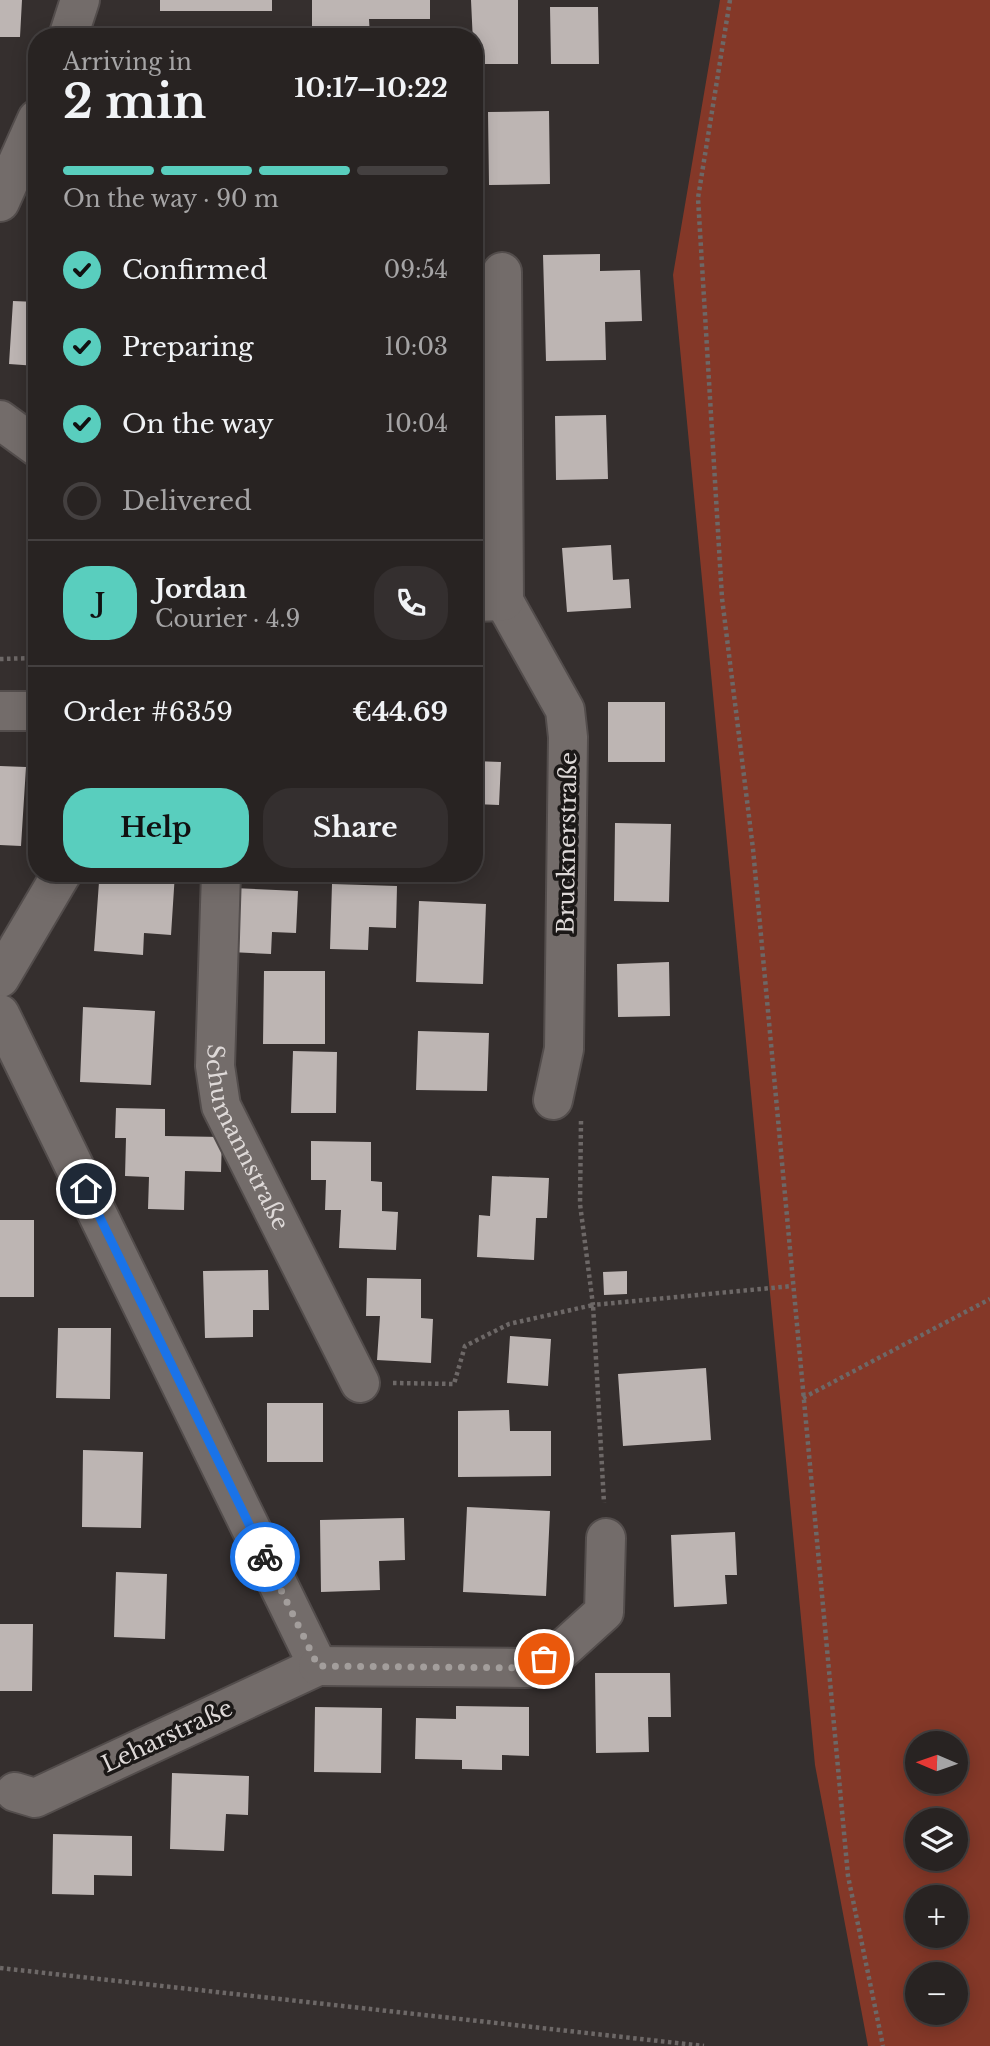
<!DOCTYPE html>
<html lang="en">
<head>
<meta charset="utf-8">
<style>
  :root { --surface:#282322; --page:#342f2f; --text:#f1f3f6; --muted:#a5a4a5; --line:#444040; --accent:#59cebe }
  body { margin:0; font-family:"Libre Baskerville",serif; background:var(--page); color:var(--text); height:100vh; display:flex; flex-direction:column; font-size:26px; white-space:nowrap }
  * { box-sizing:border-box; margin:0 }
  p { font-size:23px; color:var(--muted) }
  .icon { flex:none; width:38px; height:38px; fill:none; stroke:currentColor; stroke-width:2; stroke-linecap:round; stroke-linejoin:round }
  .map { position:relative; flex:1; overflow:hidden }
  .details { position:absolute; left:28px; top:28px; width:455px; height:854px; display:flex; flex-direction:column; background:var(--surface); border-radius:28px; box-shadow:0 4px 18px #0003,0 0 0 2px var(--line) }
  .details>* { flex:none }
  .needle { width:46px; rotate:272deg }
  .buttons { position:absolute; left:905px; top:1731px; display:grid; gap:14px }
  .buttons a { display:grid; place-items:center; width:63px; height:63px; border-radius:50%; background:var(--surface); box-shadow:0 4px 18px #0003,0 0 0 2px var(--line); font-size:35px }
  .pin { position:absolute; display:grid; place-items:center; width:60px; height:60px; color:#fff; margin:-30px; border:4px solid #fff; border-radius:50%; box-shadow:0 2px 7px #0007 }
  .courier { position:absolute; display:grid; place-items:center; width:70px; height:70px; margin:-35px; border:5px solid #1a73e8; border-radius:50%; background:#fff; color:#222; box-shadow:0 2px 9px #0007 }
  .overview em { font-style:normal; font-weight:700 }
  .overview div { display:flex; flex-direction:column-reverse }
  .overview { display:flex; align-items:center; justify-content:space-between; height:119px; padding:0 35px }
  h1 { font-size:46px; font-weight:700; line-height:52px }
  .bar { display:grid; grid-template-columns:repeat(4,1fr); gap:10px 7px; align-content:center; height:84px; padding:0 35px }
  .bar i { height:9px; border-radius:5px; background:var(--line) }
  .bar .current { background:var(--accent) }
  .bar p { grid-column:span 4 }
  .line { display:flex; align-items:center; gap:18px; padding:0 35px; border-top:2px solid var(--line) }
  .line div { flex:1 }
  .round { display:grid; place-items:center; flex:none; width:74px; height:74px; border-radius:28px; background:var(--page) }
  ol { padding:0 35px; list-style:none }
  li { display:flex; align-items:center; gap:21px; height:77px }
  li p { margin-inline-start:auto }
  li .icon { padding:7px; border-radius:50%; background:var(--accent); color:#111; stroke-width:4 }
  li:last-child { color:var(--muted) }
  li i { width:38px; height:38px; border:4px solid var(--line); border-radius:50% }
  .cta { display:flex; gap:14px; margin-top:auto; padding:14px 35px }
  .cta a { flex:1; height:80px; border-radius:28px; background:var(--accent); color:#111; font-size:28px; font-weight:700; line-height:80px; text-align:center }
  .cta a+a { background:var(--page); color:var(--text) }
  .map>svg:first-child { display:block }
  .green { fill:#843828; fill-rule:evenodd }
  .building { fill:#bdb5b3 }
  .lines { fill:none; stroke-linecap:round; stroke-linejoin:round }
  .minor-casing { stroke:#534d4c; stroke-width:42 }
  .path { stroke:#6d6867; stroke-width:4.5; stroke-dasharray:3.5 3.5; stroke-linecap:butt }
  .minor { stroke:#736c6a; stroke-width:38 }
  .done { stroke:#a39e9c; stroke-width:7; stroke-dasharray:0 12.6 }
  .route { stroke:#1a73e8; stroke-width:9 }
  .labels { text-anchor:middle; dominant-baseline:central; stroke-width:7; stroke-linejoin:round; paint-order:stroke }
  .street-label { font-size:23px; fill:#ded9d8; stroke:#1b1817 }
</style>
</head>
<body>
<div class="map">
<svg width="990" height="2046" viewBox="0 0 990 2046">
  <rect width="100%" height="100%" fill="#352f2e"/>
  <path class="green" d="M720 0H990V2046H868L815 1765 673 275ZM917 1743H956V1782H917ZM917 1820H956V1858H917ZM917 1897H956V1936H917ZM917 1974H956V2012H917Z"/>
  <path class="building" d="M0 0H22L20 37H0Z
    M160 0H272V11H160Z
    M312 0H430V19H369L370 37H312Z
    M471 0H518V64H474Z
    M550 7H598L599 64H551Z
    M549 111 550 184 489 185 488 112Z
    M600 254V271L640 270 642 321 605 322 606 360 546 361 543 255Z
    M13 301 37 302V366L9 364Z
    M606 415 608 479 556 480 555 416Z
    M611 545 613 580 629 579 631 608 567 612 562 548Z
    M608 702H665V762H608Z
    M474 761 501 762 499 805 474 804Z
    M0 766 26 767 21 846 0 845Z
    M615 823 671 824 669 902 614 901Z
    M113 873H175L171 935 144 933 143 955 94 951 99 882 112 883Z
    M332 884 397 886 396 928 369 927 368 950 330 949Z
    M233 888 298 891 296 933 272 932 271 954 230 952Z
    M419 901 486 904 483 984 416 982Z
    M669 962 670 1016 618 1017 617 964Z
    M264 971H325V1044H263Z
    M83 1007 155 1011 151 1085 80 1082Z
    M418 1031 489 1033 487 1091 416 1090Z
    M293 1051 337 1052 336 1113H291Z
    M116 1108 165 1109V1136L222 1137 221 1172 185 1171 184 1210 148 1209 149 1177 125 1176 126 1138H115Z
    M311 1141 371 1142V1181L382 1182V1211L398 1212 396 1250 339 1248 341 1210H325L326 1180H311Z
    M492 1176 549 1178 547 1218H536L534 1260 477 1257 479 1215 490 1216Z
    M0 1220H34V1297H0Z
    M268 1270 269 1310H253V1337L205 1338 203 1271Z
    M627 1271V1294L604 1295 603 1272Z
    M367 1278 421 1279V1318L433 1319 431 1363 377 1360 380 1316H366Z
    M58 1328H111L110 1399 56 1398Z
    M510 1336 551 1339 548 1386 507 1383Z
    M706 1368 711 1440 623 1446 618 1374Z
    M267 1403H323V1462H267Z
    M509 1410 510 1431H551V1476L458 1477V1411Z
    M83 1450 143 1452 141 1528 82 1527Z
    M467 1507 550 1511 546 1596 463 1592Z
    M404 1518 405 1560 379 1561 380 1590 321 1592 320 1520Z
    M735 1532 737 1575H725L727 1604 674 1607 671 1535Z
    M116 1572 167 1574 165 1639 114 1637Z
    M0 1624H33L32 1691H0Z
    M595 1673H670L671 1717H648L649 1752 596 1753Z
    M456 1706 529 1707V1756L502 1755V1770L462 1769V1760L415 1759 416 1718 456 1719Z
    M315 1707 382 1708 381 1773 314 1772Z
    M172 1773 249 1776 248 1815 226 1814 224 1851 170 1849Z
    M53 1834 132 1836V1876L94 1875V1895L52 1894Z"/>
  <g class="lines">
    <g class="minor-casing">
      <g id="minor">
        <path d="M68 37 80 0"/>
        <path d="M0 202 37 119"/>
        <path d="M0 420 37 447"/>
        <path d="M504 601 565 710 568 737 564 1049 553 1100"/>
        <path d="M474 602 504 601 502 272"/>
        <path d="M0 711H37"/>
        <path id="s1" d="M221 873 215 1066 221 1106 360 1383"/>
        <path d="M0 978 62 873"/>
        <path d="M0 1014 318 1666 35 1798 15 1792"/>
        <path d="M318 1666 527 1668 562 1650 604 1612 606 1538"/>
      </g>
    </g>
    <path class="path" d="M730 0 698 198 722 598 753 849 848 1876 883 2046
      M0 659 37 658
      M581 1121 580 1204 593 1305 792 1286
      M393 1383 454 1384 465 1346 509 1324 593 1305 604 1503
      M803 1398 990 1299
      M0 1968 704 2046"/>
    <use href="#minor" class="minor"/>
  </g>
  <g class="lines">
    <path class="done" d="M265 1557 318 1666 527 1668 544 1659"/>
    <path class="route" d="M86 1189 265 1557"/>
  </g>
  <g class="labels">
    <g class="street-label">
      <text transform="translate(567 843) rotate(-89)">Brucknerstraße</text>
      <text stroke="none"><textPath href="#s1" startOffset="271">Schumannstraße</textPath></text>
      <text transform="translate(167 1736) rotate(-25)">Leharstraße</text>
    </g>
  </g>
</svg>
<div class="buttons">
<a><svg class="needle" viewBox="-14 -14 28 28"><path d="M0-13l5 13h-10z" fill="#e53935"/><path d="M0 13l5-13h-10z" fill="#a5a4a5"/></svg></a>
<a><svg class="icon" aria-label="layers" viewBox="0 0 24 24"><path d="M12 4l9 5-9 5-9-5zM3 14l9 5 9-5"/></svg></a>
<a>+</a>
<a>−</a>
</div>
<div class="pin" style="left:544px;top:1659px;background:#ea580c"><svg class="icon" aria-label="bag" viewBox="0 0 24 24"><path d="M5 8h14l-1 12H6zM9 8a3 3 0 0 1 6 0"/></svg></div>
<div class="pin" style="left:86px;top:1189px;background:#1f2937"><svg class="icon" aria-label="home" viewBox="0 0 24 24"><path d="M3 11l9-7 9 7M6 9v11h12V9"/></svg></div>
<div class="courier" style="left:265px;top:1557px"><svg class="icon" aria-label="bike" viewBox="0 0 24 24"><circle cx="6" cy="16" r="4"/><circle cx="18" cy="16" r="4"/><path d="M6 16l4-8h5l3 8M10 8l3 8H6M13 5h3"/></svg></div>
<section class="details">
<div class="overview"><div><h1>2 min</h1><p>Arriving in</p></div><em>10:17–10:22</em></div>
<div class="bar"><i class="current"></i><i class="current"></i><i class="current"></i><i></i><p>On the way · 90 m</p></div>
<ol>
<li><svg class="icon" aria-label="check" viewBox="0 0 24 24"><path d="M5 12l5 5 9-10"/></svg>Confirmed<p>09:54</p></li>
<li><svg class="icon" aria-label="check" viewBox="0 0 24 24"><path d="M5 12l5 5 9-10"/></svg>Preparing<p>10:03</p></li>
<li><svg class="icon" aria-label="check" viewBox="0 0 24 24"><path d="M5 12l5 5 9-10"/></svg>On the way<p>10:04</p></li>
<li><i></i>Delivered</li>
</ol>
<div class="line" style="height:126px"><b class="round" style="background:var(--accent);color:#111">J</b><div><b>Jordan</b><p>Courier · 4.9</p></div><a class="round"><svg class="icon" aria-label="phone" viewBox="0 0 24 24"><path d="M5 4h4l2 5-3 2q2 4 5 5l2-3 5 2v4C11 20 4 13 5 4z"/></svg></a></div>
<div class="line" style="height:91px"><div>Order #6359</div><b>€44.69</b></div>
<div class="cta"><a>Help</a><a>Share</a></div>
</section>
</div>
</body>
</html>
